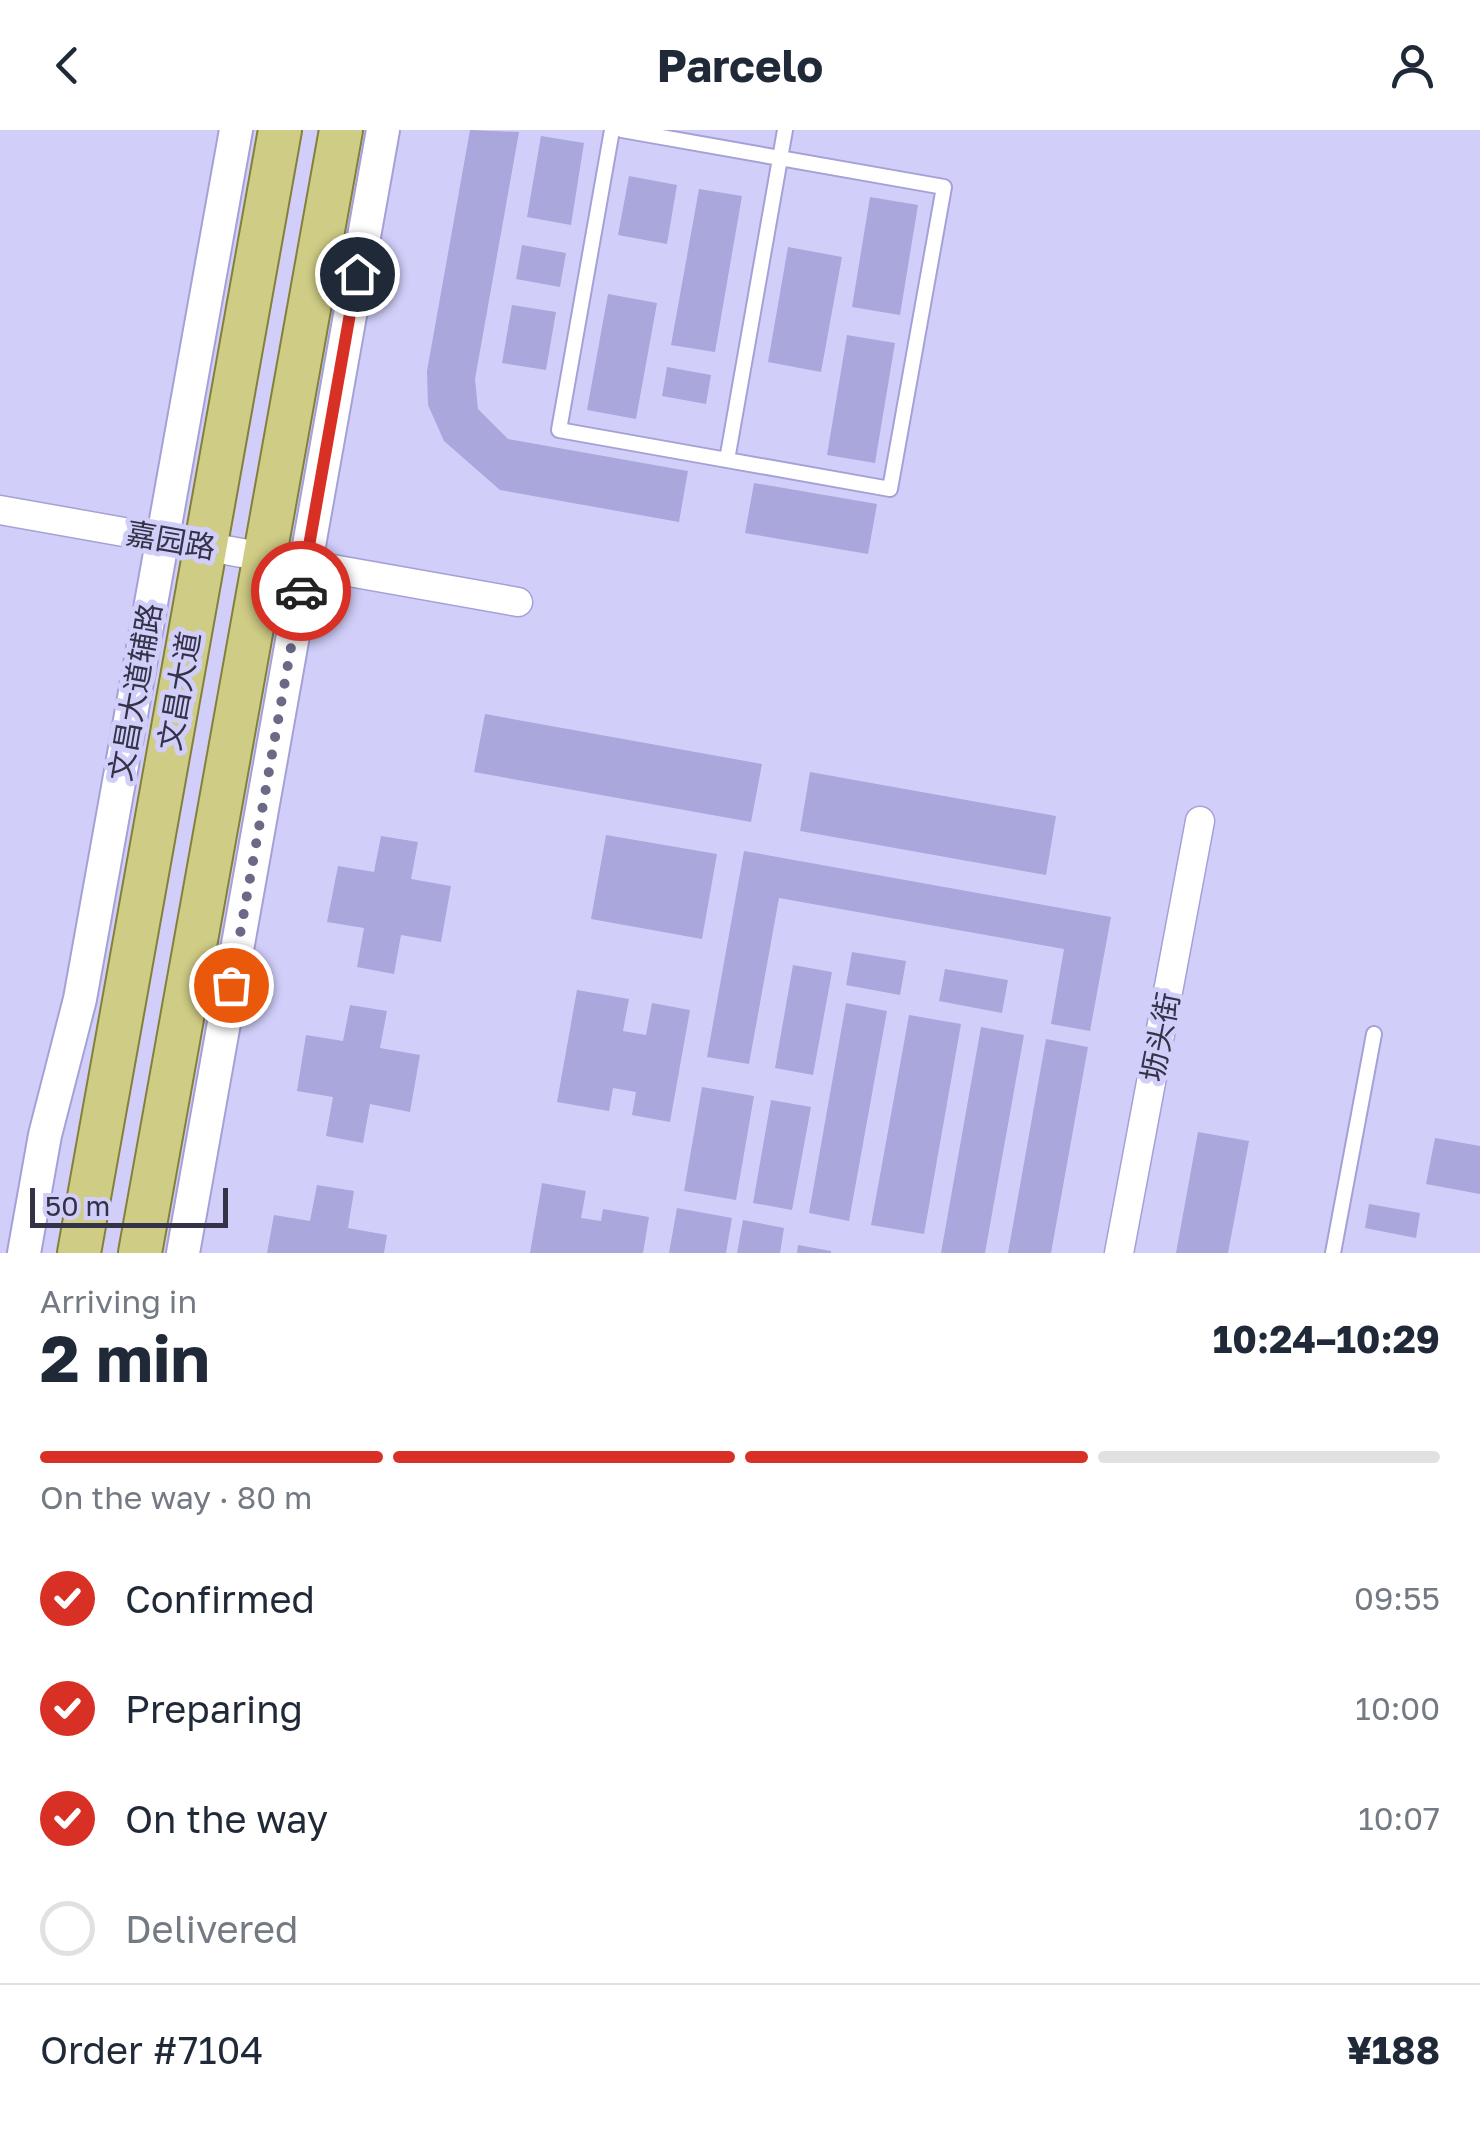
<!DOCTYPE html>
<html lang="en">
<head>
<meta charset="utf-8">
<style>
  :root { --surface:#fff; --page:#f6f6f7; --text:#1f2937; --muted:#747a83; --line:#e0e1e3; --accent:#d93025 }
  body { margin:0; font-family:"Golos Text","Noto Sans SC",sans-serif; background:var(--page); color:var(--text); height:100vh; display:flex; flex-direction:column; font-size:38px; white-space:nowrap }
  * { box-sizing:border-box; margin:0 }
  p { font-size:32px; color:var(--muted) }
  .icon { flex:none; width:55px; height:55px; fill:none; stroke:currentColor; stroke-width:2; stroke-linecap:round; stroke-linejoin:round }
  .map { position:relative; height:1123px; overflow:hidden }
  .panel { display:flex; flex-direction:column; background:var(--surface); flex:1 }
  .panel>* { flex:none }
  .scale { position:absolute; left:30px; bottom:25px; width:198px; box-sizing:border-box; padding-left:10px; border:5px solid #333247; border-top:0; font-size:28px; line-height:35px; white-space:nowrap; color:#333247; -webkit-text-stroke:8px #d1cffa; paint-order:stroke }
  .pin { position:absolute; display:grid; place-items:center; width:85px; height:85px; color:#fff; margin:-42px; border:5px solid #fff; border-radius:50%; box-shadow:0 2px 10px #0007 }
  .courier { position:absolute; display:grid; place-items:center; width:100px; height:100px; margin:-50px; border:8px solid #d93025; border-radius:50%; background:#fff; color:#222; box-shadow:0 2px 12px #0007 }
  .overview em { font-style:normal; font-weight:700 }
  .overview div { display:flex; flex-direction:column-reverse }
  .overview { display:flex; align-items:center; justify-content:space-between; height:170px; padding:0 40px }
  h1 { font-size:65px; font-weight:700; line-height:75px }
  .bar { display:grid; grid-template-columns:repeat(4,1fr); gap:15px 10px; align-content:center; height:120px; padding:0 40px }
  .bar i { height:12px; border-radius:8px; background:var(--line) }
  .bar .active { background:var(--accent) }
  .bar p { grid-column:span 4 }
  .line { display:flex; align-items:center; gap:25px; padding:0 40px; border-top:2px solid var(--line) }
  .line div { flex:1 }
  ol { padding:0 40px; list-style:none }
  li { display:flex; align-items:center; gap:30px; height:110px }
  li p { margin-inline-start:auto }
  li .icon { padding:10px; border-radius:50%; background:var(--accent); color:#fff; stroke-width:4 }
  li:last-child { color:var(--muted) }
  li i { width:55px; height:55px; border:5px solid var(--line); border-radius:50% }
  header { display:flex; justify-content:space-between; align-items:center; height:130px; padding:0 40px; background:var(--surface); font-size:45px; font-weight:700 }
  .map>svg:first-child { display:block }
  .building { fill:#a9a7db }
  .lines { fill:none; stroke-linecap:round; stroke-linejoin:round }
  .service-casing { stroke:#a4a1d6; stroke-width:18 }
  .minor-casing { stroke:#a4a1d6; stroke-width:31 }
  .tertiary-casing { stroke:#a4a1d6; stroke-width:36 }
  .primary-casing { stroke:#84803a; stroke-width:46 }
  .service { stroke:#fff; stroke-width:14 }
  .minor { stroke:#fff; stroke-width:28 }
  .tertiary { stroke:#fff; stroke-width:32 }
  .primary { stroke:#cfcc85; stroke-width:42 }
  .done { stroke:#6a6986; stroke-width:10; stroke-dasharray:0 18 }
  .route { stroke:#d93025; stroke-width:12 }
  .labels { text-anchor:middle; dominant-baseline:central; stroke-width:10; stroke-linejoin:round; paint-order:stroke }
  .street-label { font-size:30px; fill:#333247; stroke:#d1cffa }
</style>
</head>
<body>
<header><svg class="icon" aria-label="back" viewBox="0 0 24 24"><path d="M15 5l-7 7 7 7"/></svg>Parcelo<svg class="icon" aria-label="person" viewBox="0 0 24 24"><circle cx="12" cy="8" r="4"/><path d="M4 21q1-7 8-7t8 7"/></svg></header>
<div class="map">
<svg width="1480" height="1123" viewBox="0 0 1480 1123">
  <rect width="100%" height="100%" fill="#d1cffa"/>
  <path class="building" d="M470 0 519 2 475 249 478 279 508 309 688 341 679 392 500 360 444 311 428 275 427 241Z
    M541 6 584 13 571 95 527 87Z
    M629 46 677 55 667 114 618 105Z
    M699 59 742 66 715 222 671 215Z
    M870 67 918 75 900 185 852 177Z
    M522 115 566 123 560 157 516 149Z
    M788 117 842 127 821 242 768 232Z
    M608 164 657 173 636 289 587 280Z
    M512 175 556 182 546 240 502 233Z
    M847 205 895 213 875 333 827 325Z
    M667 237 711 245 706 274 662 266Z
    M754 353 877 374 868 424 745 403Z
    M485 584 762 634 751 692 474 642Z
    M810 642 1056 686 1046 745 800 701Z
    M606 705 717 724 702 809 591 789Z
    M381 706 418 712 411 749 451 756 441 812 401 805 394 844 357 837 364 798 327 792 338 736 374 742Z
    M744 721 1111 787 1090 901 1051 894 1064 819 779 768 749 934 707 927Z
    M852 822 906 831 900 865 846 855Z
    M793 835 832 842 813 945 775 938Z
    M945 839 1008 850 1002 883 939 871Z
    M577 860 629 869 623 901 646 905 652 873 690 880 670 992 632 985 636 962 613 958 609 981 557 972Z
    M846 873 887 881 849 1091 809 1083Z
    M350 875 387 881 380 918 420 925 410 982 370 974 363 1013 326 1006 333 967 297 961 306 905 343 911Z
    M909 885 961 894 924 1104 871 1095Z
    M981 897 1024 905 985 1123H941Z
    M1046 909 1088 917 1051 1123H1008Z
    M702 957 754 966 736 1070 684 1061Z
    M771 970 811 977 792 1080 753 1073Z
    M1198 1002 1249 1011 1228 1123H1176Z
    M1435 1008 1480 1016V1064L1426 1054Z
    M542 1053 586 1061 581 1088 601 1091 603 1079 649 1087 643 1123H530Z
    M317 1055 354 1061 348 1098 387 1105 384 1123H267L274 1085 310 1091Z
    M1369 1074 1420 1083 1416 1108 1365 1098Z
    M677 1078 732 1088 726 1123H669Z
    M743 1090 784 1098 780 1123H737Z
    M798 1115 831 1121V1123H797Z"/>
  <g class="lines">
    <g class="service-casing">
      <path id="service" d="M612 0 559 300 727 330 785 0
        M622 0 944 57 890 359 727 330
        M1333 1123 1374 904"/>
    </g>
    <g class="minor-casing">
      <path id="minor" d="M0 380 518 472
        M1119 1123 1200 691"/>
    </g>
    <g class="tertiary-casing">
      <path id="tertiary" d="M24 1123 45 1005 80 869 236 0
        M183 1123 383 0"/>
    </g>
    <g class="primary-casing">
      <path id="primary" d="M79 1123 280 0
        M140 1123 341 0"/>
    </g>
    <use href="#service" class="service"/>
    <use href="#minor" class="minor"/>
    <use href="#tertiary" class="tertiary"/>
    <use href="#primary" class="primary"/>
  </g>
  <g class="lines">
    <path class="done" d="M231 855 301 461"/>
    <path class="route" d="M301 461 357 144"/>
  </g>
  <g class="labels">
    <g class="street-label">
      <text transform="translate(171 410) rotate(10)">嘉园路</text>
      <text transform="translate(179 561) rotate(-80)">文昌大道</text>
      <text transform="translate(135 562) rotate(-80)">文昌大道辅路</text>
      <text transform="translate(1160 907) rotate(-79)">坜头街</text>
    </g>
  </g>
</svg>
<div class="scale">50 m</div>
<div class="pin" style="left:231px;top:855px;background:#ea580c"><svg class="icon" aria-label="bag" viewBox="0 0 24 24"><path d="M5 8h14l-1 12H6zM9 8a3 3 0 0 1 6 0"/></svg></div>
<div class="pin" style="left:357px;top:144px;background:#1f2937"><svg class="icon" aria-label="home" viewBox="0 0 24 24"><path d="M3 11l9-7 9 7M6 9v11h12V9"/></svg></div>
<div class="courier" style="left:301px;top:461px"><svg class="icon" aria-label="car" viewBox="0 0 24 24"><path d="M5 17H2v-5l4-1 3-4h7l3 4 3 1v5h-3M9 17h6M6 11h13"/><circle cx="7" cy="17" r="2"/><circle cx="17" cy="17" r="2"/></svg></div>
</div>
<section class="panel">
<div class="overview"><div><h1>2 min</h1><p>Arriving in</p></div><em>10:24–10:29</em></div>
<div class="bar"><i class="active"></i><i class="active"></i><i class="active"></i><i></i><p>On the way · 80 m</p></div>
<ol>
<li><svg class="icon" aria-label="check" viewBox="0 0 24 24"><path d="M5 12l5 5 9-10"/></svg>Confirmed<p>09:55</p></li>
<li><svg class="icon" aria-label="check" viewBox="0 0 24 24"><path d="M5 12l5 5 9-10"/></svg>Preparing<p>10:00</p></li>
<li><svg class="icon" aria-label="check" viewBox="0 0 24 24"><path d="M5 12l5 5 9-10"/></svg>On the way<p>10:07</p></li>
<li><i></i>Delivered</li>
</ol>
<div class="line" style="height:130px"><div>Order #7104</div><b>¥188</b></div>
</section>
</body>
</html>
